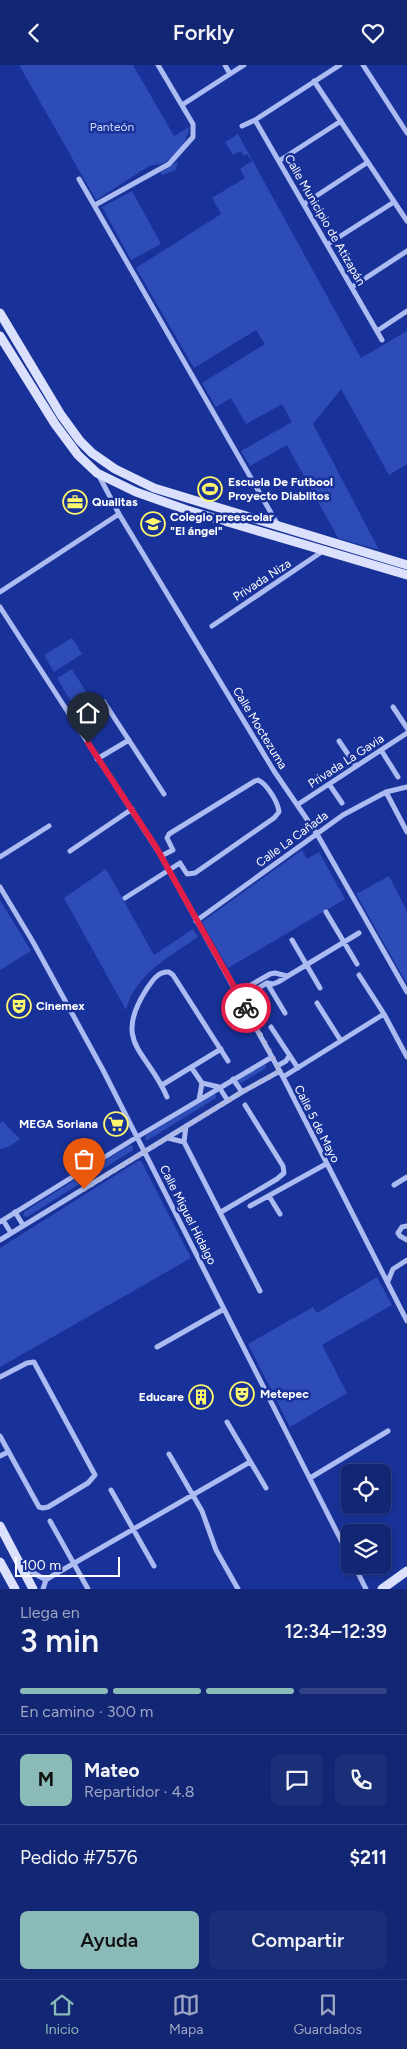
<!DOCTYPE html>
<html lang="es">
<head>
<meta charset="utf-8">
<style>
  :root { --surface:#122673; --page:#1b2e78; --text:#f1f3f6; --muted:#9ca5c4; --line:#314385; --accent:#8bbbb9 }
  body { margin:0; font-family:Figtree,sans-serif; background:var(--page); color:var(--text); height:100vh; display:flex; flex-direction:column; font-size:19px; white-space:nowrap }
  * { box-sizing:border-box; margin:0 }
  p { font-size:16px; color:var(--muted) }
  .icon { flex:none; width:28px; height:28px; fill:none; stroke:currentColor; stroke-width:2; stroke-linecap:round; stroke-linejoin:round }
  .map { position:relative; height:1524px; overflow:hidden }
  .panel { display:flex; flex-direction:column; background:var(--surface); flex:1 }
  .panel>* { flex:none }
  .tools { position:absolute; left:341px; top:1399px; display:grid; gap:10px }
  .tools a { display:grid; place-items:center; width:50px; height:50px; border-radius:8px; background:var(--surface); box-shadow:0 2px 8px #0003,0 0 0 1px var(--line); font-size:25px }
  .scale { position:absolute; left:15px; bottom:12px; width:105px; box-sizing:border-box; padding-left:5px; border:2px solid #fff; border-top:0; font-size:14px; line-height:18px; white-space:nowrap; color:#fff; -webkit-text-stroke:4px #183299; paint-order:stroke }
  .pin { position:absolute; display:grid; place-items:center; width:42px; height:42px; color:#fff; margin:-51px -21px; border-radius:50% 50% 50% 0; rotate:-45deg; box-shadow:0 0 5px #0007 }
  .pin .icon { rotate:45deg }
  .courier { position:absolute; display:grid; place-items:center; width:50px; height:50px; margin:-25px; border:4px solid #e11d48; border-radius:50%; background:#fff; color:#222; box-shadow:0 1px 6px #0007 }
  .headline em { font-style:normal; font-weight:600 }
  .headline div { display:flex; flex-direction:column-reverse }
  .headline { display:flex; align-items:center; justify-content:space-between; height:85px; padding:0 20px }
  h1 { font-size:32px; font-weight:600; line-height:38px }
  .bar { display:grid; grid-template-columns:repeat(4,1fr); gap:8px 5px; align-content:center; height:60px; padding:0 20px }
  .bar i { height:6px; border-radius:4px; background:var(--line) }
  .bar .current { background:var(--accent) }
  .bar p { grid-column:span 4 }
  .line { display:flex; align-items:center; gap:12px; padding:0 20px; border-top:1px solid var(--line) }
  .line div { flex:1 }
  .round { display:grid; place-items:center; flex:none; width:52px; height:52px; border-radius:8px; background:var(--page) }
  .primary-button { display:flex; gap:10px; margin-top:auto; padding:10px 20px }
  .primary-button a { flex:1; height:58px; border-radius:8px; background:var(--accent); color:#111; font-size:20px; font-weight:600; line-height:58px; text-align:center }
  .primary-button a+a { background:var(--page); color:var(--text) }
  header { display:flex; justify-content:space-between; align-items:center; height:65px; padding:0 20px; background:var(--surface); font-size:22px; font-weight:600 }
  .tabs { display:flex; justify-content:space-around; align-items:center; height:70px; border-top:1px solid var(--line); background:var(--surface); font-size:14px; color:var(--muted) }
  .tabs a { display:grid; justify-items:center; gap:2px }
  .tabs .current { color:var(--accent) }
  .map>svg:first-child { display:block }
  .green { fill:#2e4cb8 }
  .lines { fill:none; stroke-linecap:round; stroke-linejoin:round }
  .street { stroke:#acbbf1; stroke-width:5 }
  .secondary { stroke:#dbe1fc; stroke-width:9 }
  .done { stroke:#aeb7db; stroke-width:5; stroke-dasharray:0 9 }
  .route { stroke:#e11d48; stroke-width:6 }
  .labels { text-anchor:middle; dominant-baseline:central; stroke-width:5; stroke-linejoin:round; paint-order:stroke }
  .park-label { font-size:12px; fill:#d3dcfc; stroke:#183299 }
  .street-label { font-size:12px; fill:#fff; stroke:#183299 }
  .poi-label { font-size:12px; font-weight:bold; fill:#fff; stroke:#183299; text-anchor:start }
</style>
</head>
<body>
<header><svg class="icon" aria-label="back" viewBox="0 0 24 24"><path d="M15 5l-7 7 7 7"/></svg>Forkly<svg class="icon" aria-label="heart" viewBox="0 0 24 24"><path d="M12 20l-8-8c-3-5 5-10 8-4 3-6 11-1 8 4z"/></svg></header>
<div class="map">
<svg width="407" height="1524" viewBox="0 0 407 1524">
  <rect width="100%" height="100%" fill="#183299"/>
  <path class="green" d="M19 0H133L174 71 189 62C188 79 170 102 151 100L96 135Z
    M238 69 361 293 407 266V399L389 410 341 324 313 359 379 485 338 473 287 380 250 401 241 386 292 357 282 339 246 359 231 333 216 342 202 318 265 279 256 265 194 303 136 203 221 149 212 133 245 113 240 104 252 96 247 89 244 91 240 86 233 90 225 77Z
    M178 96 176 105 161 110V107Z
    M132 126 161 179 131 195 102 142Z
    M72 573 82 589 54 607 44 590Z
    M72 604 88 630 73 640 57 613Z
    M302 785 307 794 319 787 345 834 228 903 202 857Z
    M106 804 154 890 193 864 198 872C168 893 136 908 126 945L64 833Z
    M389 811 407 846V919L356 829Z
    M0 835 31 886 0 905Z
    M265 998 266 1003 241 1018H238L237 1016Z
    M214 1028 216 1030V1033L148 1075H145L146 1070Z
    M2 1056 20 1074 10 1081 0 1084V1059Z
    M130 1080 133 1081V1085L27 1152 23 1151 24 1147Z
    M138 1096H141L191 1193 0 1302V1183Z
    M377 1212 392 1240 322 1280 347 1328 290 1362 248 1279 313 1242 317 1248Z"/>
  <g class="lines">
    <path class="street" d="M225 0 230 9
      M363 0 407 68
      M314 16 407 156
      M182 40 244 0
      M255 55 382 275
      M242 61 255 55 340 0
      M279 96 341 56
      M79 114 278 460
      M304 139 368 97
      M95 140 169 99 193 72V59L158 0
      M328 179 394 137
      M352 222 407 186
      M377 266 407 246
      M98 409 119 449 274 706 317 769 407 927
      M0 527 119 449
      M0 542 161 791 283 1012 407 1256
      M212 561 323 486
      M104 637 164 729
      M393 642 407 663
      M339 676 356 701
      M381 685 398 712
      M97 694 129 675
      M329 719 342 738
      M386 727 407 767
      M297 740 407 668
      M70 786 132 744
      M0 792 49 761
      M0 822 33 877 103 1005 350 1493
      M125 833 180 798 187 809 195 808 274 753 279 747C278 737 267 719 258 715L255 716 169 769 167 773 173 785 161 791
      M326 847 357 899
      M196 856 343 750 386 727 407 722
      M292 875 320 923
      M359 910 384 949 407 992
      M267 918 285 948
      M237 928 270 909 275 908 287 911
      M240 934 267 918 273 919 278 917 359 868
      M317 938 341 976
      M271 962 298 1003
      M277 1001 286 996 289 991
      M191 1002 202 1018 219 1022 228 1036
      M283 1012 384 949
      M233 1014 242 1027
      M162 1020 221 984
      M167 1032C148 986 112 979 146 925 152 916 158 906 169 907L173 910 228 996
      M199 1035 202 1018
      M186 1061 184 1077 260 1226
      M168 1073 184 1077
      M394 1120 407 1112
      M269 1131 280 1149
      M250 1141 326 1099
      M15 1147 23 1160
      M221 1147 277 1114 284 1108 283 1101 245 1040
      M3 1155 11 1168
      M0 1157 137 1072 272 992
      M407 1161 402 1162 398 1168 400 1171 407 1175
      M0 1175 242 1027 280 1006
      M388 1216 393 1204 407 1195
      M157 1282 224 1244
      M0 1312 27 1298 34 1297 95 1410 88 1418 48 1442 43 1443 39 1442 0 1371
      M227 1357 266 1423
      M169 1389 202 1446 216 1485 238 1524
      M0 1391 8 1387
      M310 1413 388 1366
      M111 1425 154 1501
      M50 1456 88 1524
      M354 1500 366 1524
      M23 1502 46 1515
      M43 1524 46 1515 52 1511 250 1397"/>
    <path class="secondary" d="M0 248 61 350 80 376 92 388 115 404 154 423 407 500
      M0 271 55 359 78 390 97 408 136 427 187 445 407 510
      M0 1461 33 1524
      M0 1497 15 1524
      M382 1524 407 1506"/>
  </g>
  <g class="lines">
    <path class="done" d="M84 1124 242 1027 280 1006 246 943"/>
    <path class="route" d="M88 678 156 782 246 943"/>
  </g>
  <defs>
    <g id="stadium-ring" transform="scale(1.25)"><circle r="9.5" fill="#183299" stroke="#fff76c" stroke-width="1.5"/><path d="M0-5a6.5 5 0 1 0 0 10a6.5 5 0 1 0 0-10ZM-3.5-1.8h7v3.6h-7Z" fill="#fff76c"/></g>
    <g id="office-ring" transform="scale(1.25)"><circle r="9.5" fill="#183299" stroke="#fff76c" stroke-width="1.5"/><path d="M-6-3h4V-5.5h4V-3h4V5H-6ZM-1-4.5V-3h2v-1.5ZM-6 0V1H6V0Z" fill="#fff76c"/></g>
    <g id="school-ring" transform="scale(1.25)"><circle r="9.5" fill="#183299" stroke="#fff76c" stroke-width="1.5"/><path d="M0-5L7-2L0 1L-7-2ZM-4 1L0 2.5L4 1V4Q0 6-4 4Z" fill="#fff76c"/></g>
    <g id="theatre-ring" transform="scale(1.25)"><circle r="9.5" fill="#183299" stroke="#fff76c" stroke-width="1.5"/><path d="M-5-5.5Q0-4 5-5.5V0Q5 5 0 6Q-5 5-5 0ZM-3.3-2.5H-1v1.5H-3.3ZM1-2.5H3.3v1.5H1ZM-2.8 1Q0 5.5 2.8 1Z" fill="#fff76c"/></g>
    <g id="supermarket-ring" transform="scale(1.25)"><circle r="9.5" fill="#183299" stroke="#fff76c" stroke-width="1.5"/><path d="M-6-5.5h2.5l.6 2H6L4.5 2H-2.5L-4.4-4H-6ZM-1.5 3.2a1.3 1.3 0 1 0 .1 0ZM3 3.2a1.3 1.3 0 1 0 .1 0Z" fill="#fff76c"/></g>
    <g id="building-ring" transform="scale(1.25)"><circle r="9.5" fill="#183299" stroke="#fff76c" stroke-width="1.5"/><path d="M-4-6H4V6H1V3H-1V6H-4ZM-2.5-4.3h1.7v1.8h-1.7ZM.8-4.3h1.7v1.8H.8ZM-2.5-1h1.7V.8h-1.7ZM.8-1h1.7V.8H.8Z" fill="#fff76c"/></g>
  </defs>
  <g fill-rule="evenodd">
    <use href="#stadium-ring" x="210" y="424"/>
    <use href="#office-ring" x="75" y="437"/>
    <use href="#school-ring" x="153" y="459"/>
    <use href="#theatre-ring" x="19" y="941"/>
    <use href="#supermarket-ring" x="116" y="1059"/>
    <use href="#theatre-ring" x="242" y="1329"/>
    <use href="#building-ring" x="201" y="1332"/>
  </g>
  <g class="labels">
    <g class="park-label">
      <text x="112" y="62">Panteón</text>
    </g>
    <g class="street-label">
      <text transform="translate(325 155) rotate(60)">Calle Municipio de Atizapán</text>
      <text transform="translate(262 515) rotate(-33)">Privada Niza</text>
      <text transform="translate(260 663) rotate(59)">Calle Moctezuma</text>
      <text transform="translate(346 696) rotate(-33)">Privada La Gavia</text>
      <text transform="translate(292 774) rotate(-36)">Calle La Cañada</text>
      <text transform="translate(317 1059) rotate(63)">Calle 5 de Mayo</text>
      <text transform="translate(188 1150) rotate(63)">Calle Miguel Hidalgo</text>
    </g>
    <g class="poi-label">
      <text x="228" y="417">Escuela De Futbool<tspan x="228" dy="14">Proyecto Diablitos</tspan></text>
      <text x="92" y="437">Qualitas</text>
      <text x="170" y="452">Colegio preescolar<tspan x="170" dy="14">"El ángel"</tspan></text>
      <text x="36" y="941">Cinemex</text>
      <text x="98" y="1059" text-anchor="end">MEGA Soriana</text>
      <text x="260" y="1329">Metepec</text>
      <text x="184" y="1332" text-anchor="end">Educare</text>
    </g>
  </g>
</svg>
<div class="tools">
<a><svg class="icon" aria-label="locate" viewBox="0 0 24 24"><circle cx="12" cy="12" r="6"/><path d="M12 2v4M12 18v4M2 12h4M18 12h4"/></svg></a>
<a><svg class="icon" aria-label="layers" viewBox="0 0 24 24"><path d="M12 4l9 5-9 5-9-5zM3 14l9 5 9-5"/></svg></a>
</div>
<div class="scale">100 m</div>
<div class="pin" style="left:84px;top:1124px;background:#ea580c"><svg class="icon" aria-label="bag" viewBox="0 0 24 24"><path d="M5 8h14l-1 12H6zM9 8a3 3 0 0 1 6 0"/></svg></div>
<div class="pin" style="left:88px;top:678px;background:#1f2937"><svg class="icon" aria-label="home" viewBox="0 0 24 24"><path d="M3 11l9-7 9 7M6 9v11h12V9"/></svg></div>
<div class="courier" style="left:246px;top:943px"><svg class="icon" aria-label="bike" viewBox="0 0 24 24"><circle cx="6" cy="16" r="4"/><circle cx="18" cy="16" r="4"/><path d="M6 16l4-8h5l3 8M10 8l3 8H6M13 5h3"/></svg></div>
</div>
<section class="panel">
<div class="headline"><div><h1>3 min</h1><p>Llega en</p></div><em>12:34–12:39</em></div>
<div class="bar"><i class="current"></i><i class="current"></i><i class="current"></i><i></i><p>En camino · 300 m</p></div>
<div class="line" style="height:90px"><b class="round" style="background:var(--accent);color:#111">M</b><div><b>Mateo</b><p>Repartidor · 4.8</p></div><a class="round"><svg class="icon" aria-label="chat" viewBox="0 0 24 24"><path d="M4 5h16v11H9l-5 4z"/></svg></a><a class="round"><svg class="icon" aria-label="phone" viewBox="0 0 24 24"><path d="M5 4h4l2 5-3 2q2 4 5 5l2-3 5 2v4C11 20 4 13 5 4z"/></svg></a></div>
<div class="line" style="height:65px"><div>Pedido #7576</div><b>$211</b></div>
<div class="primary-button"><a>Ayuda</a><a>Compartir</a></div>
</section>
<nav class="tabs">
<a class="current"><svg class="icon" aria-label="home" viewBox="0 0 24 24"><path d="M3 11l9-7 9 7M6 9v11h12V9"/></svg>Inicio</a>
<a><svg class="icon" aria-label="map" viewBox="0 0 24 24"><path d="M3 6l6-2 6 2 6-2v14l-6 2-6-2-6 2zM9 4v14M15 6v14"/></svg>Mapa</a>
<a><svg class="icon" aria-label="saved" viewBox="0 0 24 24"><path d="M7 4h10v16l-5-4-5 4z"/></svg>Guardados</a>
</nav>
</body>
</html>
